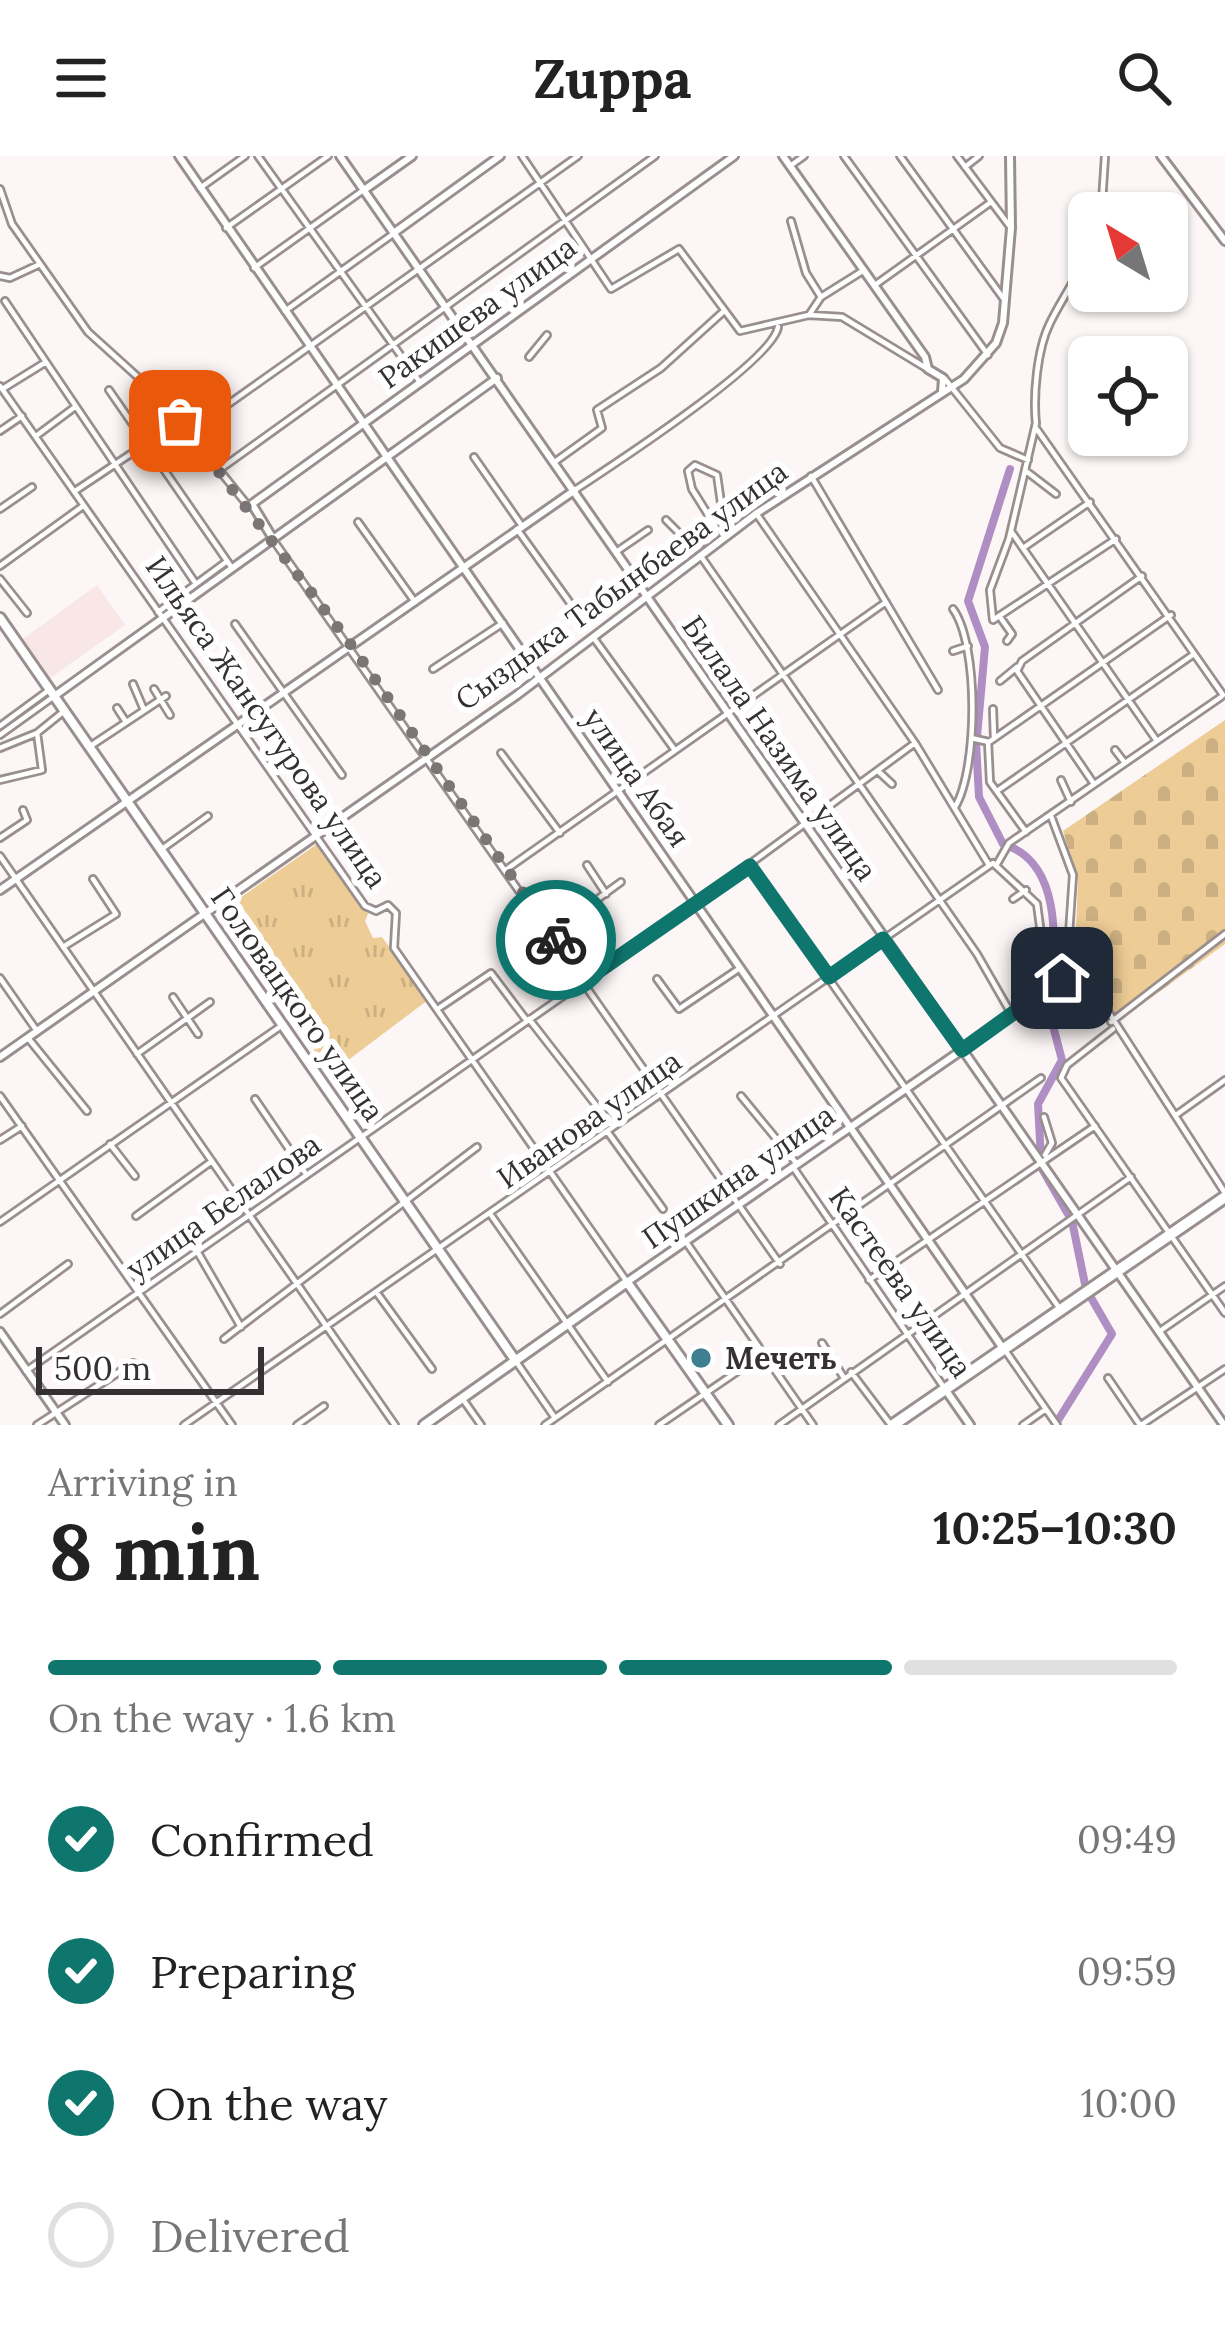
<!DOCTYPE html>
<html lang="en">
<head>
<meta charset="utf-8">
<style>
  :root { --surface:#fff; --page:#f2f2f2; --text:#222; --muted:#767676; --line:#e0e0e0; --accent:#0f766e }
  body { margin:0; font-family:Lora,serif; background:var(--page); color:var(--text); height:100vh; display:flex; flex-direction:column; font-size:45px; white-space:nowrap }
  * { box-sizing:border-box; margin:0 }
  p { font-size:39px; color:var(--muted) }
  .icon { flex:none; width:66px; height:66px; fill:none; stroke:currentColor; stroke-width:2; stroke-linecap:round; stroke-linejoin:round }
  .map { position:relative; height:1269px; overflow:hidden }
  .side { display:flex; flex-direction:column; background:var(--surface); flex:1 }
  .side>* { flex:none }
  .needle { width:78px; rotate:322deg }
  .controls { position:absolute; left:1068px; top:36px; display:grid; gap:24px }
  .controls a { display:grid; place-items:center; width:120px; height:120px; border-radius:18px; background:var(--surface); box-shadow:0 3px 9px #0004; font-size:60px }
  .scale { position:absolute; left:36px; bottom:30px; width:228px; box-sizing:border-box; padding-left:12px; border:6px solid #353031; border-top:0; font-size:33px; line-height:42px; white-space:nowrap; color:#353031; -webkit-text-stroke:9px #fff; paint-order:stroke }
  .pin { position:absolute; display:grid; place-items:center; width:102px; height:102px; color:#fff; margin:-51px; border-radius:24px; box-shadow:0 6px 18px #0006 }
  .courier { position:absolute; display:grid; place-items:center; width:120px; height:120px; margin:-60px; border:9px solid #0f766e; border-radius:50%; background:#fff; color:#222; box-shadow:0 3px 15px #0007 }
  .head em { font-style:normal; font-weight:700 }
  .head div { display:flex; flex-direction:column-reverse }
  .head { display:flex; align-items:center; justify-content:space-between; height:204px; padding:0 48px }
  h1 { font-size:78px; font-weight:700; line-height:90px }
  .bar { display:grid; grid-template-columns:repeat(4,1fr); gap:18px 12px; align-content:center; height:144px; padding:0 48px }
  .bar i { height:15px; border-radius:9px; background:var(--line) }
  .bar .selected { background:var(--accent) }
  .bar p { grid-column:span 4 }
  ol { padding:0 48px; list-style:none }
  li { display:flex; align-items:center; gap:36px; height:132px }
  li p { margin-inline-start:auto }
  li .icon { padding:12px; border-radius:50%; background:var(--accent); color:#fff; stroke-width:4 }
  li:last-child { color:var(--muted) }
  li i { width:66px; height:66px; border:6px solid var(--line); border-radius:50% }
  header { display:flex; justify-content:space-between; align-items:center; height:156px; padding:0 48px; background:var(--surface); font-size:54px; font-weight:700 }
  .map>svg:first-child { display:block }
  .built { fill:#f9e7e8 }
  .grass { fill:url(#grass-tufts) }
  .cemetery { fill:url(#cemetery-stones) }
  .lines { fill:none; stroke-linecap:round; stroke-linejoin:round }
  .river { stroke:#af8ec3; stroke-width:8 }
  .minor-casing { stroke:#9a8f8f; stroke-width:10 }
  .tertiary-casing { stroke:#9a8f8f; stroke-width:12 }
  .secondary-casing { stroke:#9a8f8f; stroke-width:14 }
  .trunk-casing { stroke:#9a8f8f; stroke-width:16 }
  .minor { stroke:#fff; stroke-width:4.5 }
  .tertiary { stroke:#fff; stroke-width:6 }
  .secondary { stroke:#fff; stroke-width:8 }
  .trunk { stroke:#fff; stroke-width:10 }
  .done { stroke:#7b7576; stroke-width:12; stroke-dasharray:0 21.6 }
  .route { stroke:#0f766e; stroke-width:15 }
  .poi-dot { fill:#3e8091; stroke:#fff; stroke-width:4.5 }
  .labels { text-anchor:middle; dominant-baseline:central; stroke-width:12; stroke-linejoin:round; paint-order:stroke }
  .street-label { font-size:30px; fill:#353031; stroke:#fff }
  .poi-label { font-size:30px; font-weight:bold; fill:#353031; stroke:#fff; text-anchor:start }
</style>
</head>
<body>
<header><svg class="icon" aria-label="menu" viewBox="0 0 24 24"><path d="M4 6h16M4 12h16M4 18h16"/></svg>Zuppa<svg class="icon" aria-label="search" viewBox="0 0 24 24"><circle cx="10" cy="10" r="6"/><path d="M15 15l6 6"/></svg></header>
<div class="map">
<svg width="1225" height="1269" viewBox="0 0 1225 1269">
  <defs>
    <pattern id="grass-tufts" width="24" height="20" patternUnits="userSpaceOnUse" patternTransform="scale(3)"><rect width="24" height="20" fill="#edcc95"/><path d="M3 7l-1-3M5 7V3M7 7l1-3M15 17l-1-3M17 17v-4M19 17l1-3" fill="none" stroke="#ccb081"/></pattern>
    <pattern id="cemetery-stones" width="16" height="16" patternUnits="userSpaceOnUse" patternTransform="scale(3)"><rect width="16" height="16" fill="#edcc95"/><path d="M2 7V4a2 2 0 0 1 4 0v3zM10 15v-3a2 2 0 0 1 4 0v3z" fill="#ccb081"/></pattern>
  </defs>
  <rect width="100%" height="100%" fill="#fdf6f6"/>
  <path class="built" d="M97 429 125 469 50 522 23 483Z"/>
  <path class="grass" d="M317 688 368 758 365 765 373 782 382 781 428 844 331 917 242 795 262 779 237 744Z"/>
  <path class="cemetery" d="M1225 564V788L1115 868 1075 796 1078 724 1063 675Z"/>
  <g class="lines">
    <path class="river" d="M977 581 985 491 968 445 1010 313
      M976 586 979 641 1003 688
      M1011 691C1059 712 1055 781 1053 825
      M1041 1003 1038 948 1062 904 1048 851 1051 835
      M1041 1011 1072 1065 1086 1133 1112 1178 1055 1269"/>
    <g class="minor-casing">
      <path id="minor" d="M258 0 419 225
        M522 0 611 133 679 93 740 175 809 159 842 161 926 212
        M844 0 988 199
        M900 0 1003 142
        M957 0 1011 72
        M790 10 804 0
        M965 11 979 0
        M200 32 245 0
        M0 33 12 68 88 176 161 242 249 351
        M1096 57 1102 46 1105 0
        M791 65 806 117 821 141
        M226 72 328 0
        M254 112 362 35
        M0 120 10 122 38 109
        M875 129 991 46
        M5 145 46 206
        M285 155 393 78
        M809 159 821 141 864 114
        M529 201 547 179
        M945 223 1000 292 1028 304
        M0 230 365 750 376 755 388 749 396 757 394 792 627 1126
        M4 232 46 206 196 428
        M109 234 232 412
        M1036 267 1009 383 990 434 993 464 1116 383
        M1036 268C1033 240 1037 193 1050 167 1065 136 1082 118 1089 83
        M1036 272 1223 539
        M0 275 22 260
        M189 276 578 0
        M36 280 75 251
        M474 301 522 370
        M556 305 602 272 597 254 661 212 724 155
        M219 314 655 0
        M1026 315 1056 338
        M811 320 938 534
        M575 334C610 311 773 205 778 171
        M75 335 180 265
        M0 353 32 331
        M758 360 915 587 989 709
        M666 364 687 385 706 380
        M358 366 415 446
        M517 373 573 451
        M1011 375 1157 585
        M690 383 694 392 717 373 692 333 688 315 695 309 717 319 723 361 732 374
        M274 385 780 1108
        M1023 392 1090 346
        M616 396 648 374
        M700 399 977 798 1012 859
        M0 410 83 350
        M0 423 27 457
        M953 453C979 489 978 613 955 651
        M158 456 226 406
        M1000 461 1012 478 1007 485
        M235 468 342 619
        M593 481 674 593
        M953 495 968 490
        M433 513 503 467
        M1017 515 1022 505 1142 420
        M1017 515 1094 628
        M1000 525 1017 511
        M133 528 144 554
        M154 533 170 559
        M117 552 126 566
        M993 553 994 582
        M0 570 49 534
        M0 579 53 541
        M971 582 989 586 1171 459
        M988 586 990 626 1026 676
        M89 591 166 540
        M0 592 37 577 63 556
        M1115 594 1125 607
        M501 597 560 677
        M878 615 892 628
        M0 624 42 614 37 577
        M1061 624 1071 646
        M997 635 1194 498
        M1051 660 1073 719 1069 778 1080 812 1225 1037
        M0 682 27 664 23 654
        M162 693 208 660
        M0 700 395 1269
        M997 708 1009 687 1221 541
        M587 709 606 738
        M750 710 1060 1153
        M507 713 886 446
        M1013 743 1026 734
        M551 777 621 726
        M63 791 116 758 93 723
        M0 822 37 875
        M657 823 679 853 740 812
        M173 841 198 878
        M439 852 491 817 527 865
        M529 863 613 971
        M1111 866 1225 778
        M1113 873 1067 909 1061 922 1225 1157
        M28 882 87 955
        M962 894 1080 812
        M137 898 210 846
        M0 940 232 1269
        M741 940 797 1008
        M255 943 306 1018
        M1176 959 1225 924
        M1044 961 1052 987 1045 999
        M607 975 663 1053
        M0 984 22 970
        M110 988 135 1020
        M793 1011 945 1233
        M491 1059 608 1226
        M136 1060 212 1005
        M0 1066 281 870
        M686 1086 813 1269
        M197 1095 241 1171
        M869 1124 1095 970
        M377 1137 432 1213
        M0 1158 68 1108
        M1160 1175 1225 1130
        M224 1183 477 991
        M822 1187 844 1222
        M1007 1197 1057 1269
        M515 1204 555 1262
        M26 1215 695 748 915 587
        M851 1216 891 1269
        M1108 1222 1140 1269
        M462 1242 481 1269
        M37 1269 133 1207
        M184 1269 993 707 1037 748 1048 831
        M297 1269 324 1250
        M545 1269 1041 922
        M659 1269 763 1198
        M779 1269 1131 1021
        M1023 1269 1046 1253
        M1141 1269 1225 1213"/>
    </g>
    <g class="tertiary-casing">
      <path id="tertiary" d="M179 0 1002 1191
        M340 0 1224 1269
        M783 0 925 201 928 213 943 222 942 236
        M1161 0 1225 85
        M364 34 412 0
        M395 76 500 0
        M272 381 252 348 734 0
        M53 541 497 222
        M0 734 575 334
        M0 901 517 539 757 357 964 223 996 187 1003 167 1011 72 1010 0
        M627 1126 962 894
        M0 1176 65 1269
        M945 1233 970 1269"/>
    </g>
    <g class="secondary-casing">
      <path id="secondary" d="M0 462 515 1204
        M424 1269 627 1126 728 1269"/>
    </g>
    <g class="trunk-casing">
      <path id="trunk" d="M893 1269 1225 1041"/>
    </g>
    <use href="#minor" class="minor"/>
    <use href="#tertiary" class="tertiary"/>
    <use href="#secondary" class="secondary"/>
    <use href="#trunk" class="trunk"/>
  </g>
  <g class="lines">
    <path class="done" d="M180 265 349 486 556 784"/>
    <path class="route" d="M556 784 584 825 750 710 829 821 883 783 962 894 1062 822"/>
  </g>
  <circle class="poi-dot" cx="701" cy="1202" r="12"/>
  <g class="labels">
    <g class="street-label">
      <text transform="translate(477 156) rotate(-36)">Ракишева улица</text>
      <text transform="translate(621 429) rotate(-36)">Сыздыка Табынбаева улица</text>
      <text transform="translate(267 566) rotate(55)">Ильяса Жансугурова улица</text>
      <text transform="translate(780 592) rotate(55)">Билала Назима улица</text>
      <text transform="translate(637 621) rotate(55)">улица Абая</text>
      <text transform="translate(298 848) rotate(55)">Головацкого улица</text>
      <text transform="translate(589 963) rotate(-35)">Иванова улица</text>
      <text transform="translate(738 1020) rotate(-35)">Пушкина улица</text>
      <text transform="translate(223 1050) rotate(-35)">улица Белалова</text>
      <text transform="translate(901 1126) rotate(55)">Кастеева улица</text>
    </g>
    <g class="poi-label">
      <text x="725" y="1202">Мечеть</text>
    </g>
  </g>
</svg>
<div class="controls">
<a><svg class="needle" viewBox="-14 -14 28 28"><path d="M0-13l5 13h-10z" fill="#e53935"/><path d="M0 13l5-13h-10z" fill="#767676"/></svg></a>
<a><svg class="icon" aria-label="locate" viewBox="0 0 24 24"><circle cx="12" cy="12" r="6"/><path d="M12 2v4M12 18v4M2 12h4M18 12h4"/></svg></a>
</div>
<div class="scale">500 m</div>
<div class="pin" style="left:180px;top:265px;background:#ea580c"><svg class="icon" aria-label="bag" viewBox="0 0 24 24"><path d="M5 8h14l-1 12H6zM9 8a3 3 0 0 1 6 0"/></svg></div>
<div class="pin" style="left:1062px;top:822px;background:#1f2937"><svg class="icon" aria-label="home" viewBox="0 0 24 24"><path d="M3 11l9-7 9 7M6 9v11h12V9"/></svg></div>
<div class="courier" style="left:556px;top:784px"><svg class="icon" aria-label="bike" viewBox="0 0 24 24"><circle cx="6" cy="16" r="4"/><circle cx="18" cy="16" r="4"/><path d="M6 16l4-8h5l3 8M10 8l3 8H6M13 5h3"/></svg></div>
</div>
<section class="side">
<div class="head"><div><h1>8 min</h1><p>Arriving in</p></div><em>10:25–10:30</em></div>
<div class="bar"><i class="selected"></i><i class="selected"></i><i class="selected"></i><i></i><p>On the way · 1.6 km</p></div>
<ol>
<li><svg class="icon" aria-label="check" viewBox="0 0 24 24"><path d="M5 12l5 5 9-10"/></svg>Confirmed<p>09:49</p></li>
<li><svg class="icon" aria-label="check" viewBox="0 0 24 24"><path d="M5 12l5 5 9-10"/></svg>Preparing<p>09:59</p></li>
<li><svg class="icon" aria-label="check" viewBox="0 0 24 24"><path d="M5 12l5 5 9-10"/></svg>On the way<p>10:00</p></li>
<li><i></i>Delivered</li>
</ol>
</section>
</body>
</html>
